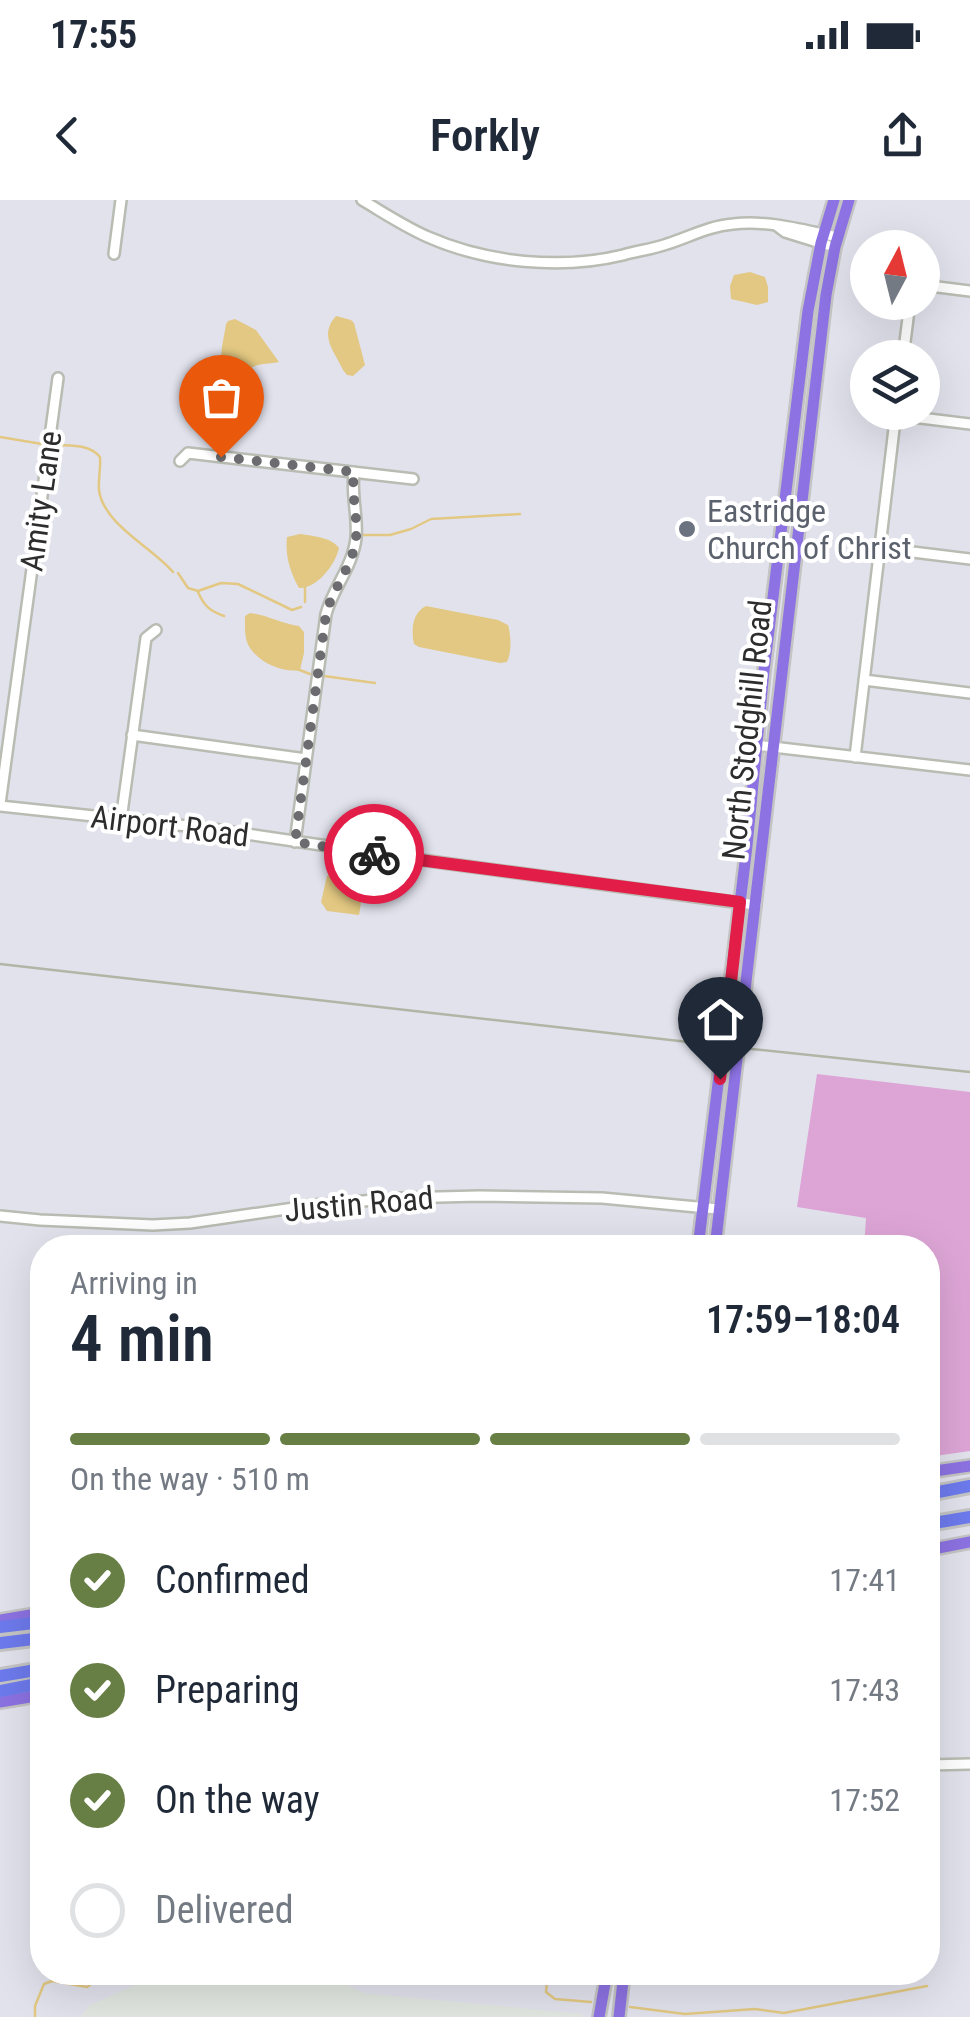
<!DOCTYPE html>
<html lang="en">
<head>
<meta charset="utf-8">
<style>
  :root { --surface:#fff; --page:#f2f2f3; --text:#1f2937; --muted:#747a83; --line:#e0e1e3; --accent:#677e45 }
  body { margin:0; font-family:"Roboto Condensed",sans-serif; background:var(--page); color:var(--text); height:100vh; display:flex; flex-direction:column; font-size:38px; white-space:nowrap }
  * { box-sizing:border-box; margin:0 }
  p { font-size:32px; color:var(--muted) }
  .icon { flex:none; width:55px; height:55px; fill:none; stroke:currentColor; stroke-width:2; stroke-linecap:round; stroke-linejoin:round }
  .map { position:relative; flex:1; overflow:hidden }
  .drawer { position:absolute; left:30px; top:1035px; width:910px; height:750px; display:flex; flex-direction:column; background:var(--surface); border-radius:40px; box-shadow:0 10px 40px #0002 }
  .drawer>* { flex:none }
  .needle { width:65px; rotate:7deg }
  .tools { position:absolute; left:850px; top:30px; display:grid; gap:20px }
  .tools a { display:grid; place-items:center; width:90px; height:90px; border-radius:50%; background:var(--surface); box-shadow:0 10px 40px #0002; font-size:50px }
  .pin { position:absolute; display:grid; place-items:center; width:85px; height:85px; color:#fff; margin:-102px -42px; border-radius:50% 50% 50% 0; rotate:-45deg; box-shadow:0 0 10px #0007 }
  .pin .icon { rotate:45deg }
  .courier { position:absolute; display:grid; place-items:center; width:100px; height:100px; margin:-50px; border:8px solid #e11d48; border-radius:50%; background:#fff; color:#222; box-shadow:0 2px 12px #0007 }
  .overview em { font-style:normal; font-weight:600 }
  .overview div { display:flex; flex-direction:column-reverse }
  .overview { display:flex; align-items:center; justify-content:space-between; height:170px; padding:0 40px }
  h1 { font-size:65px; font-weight:600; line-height:75px }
  .bar { display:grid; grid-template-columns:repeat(4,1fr); gap:15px 10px; align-content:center; height:120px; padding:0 40px }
  .bar i { height:12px; border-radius:8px; background:var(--line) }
  .bar .selected { background:var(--accent) }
  .bar p { grid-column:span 4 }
  ol { padding:0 40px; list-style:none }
  li { display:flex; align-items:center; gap:30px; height:110px }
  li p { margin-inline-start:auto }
  li .icon { padding:10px; border-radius:50%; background:var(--accent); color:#fff; stroke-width:4 }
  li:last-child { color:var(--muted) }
  li i { width:55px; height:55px; border:5px solid var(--line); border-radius:50% }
  .status { display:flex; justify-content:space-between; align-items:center; height:70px; padding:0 50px; background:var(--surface); direction:ltr }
  .status svg { height:28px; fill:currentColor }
  header { display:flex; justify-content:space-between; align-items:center; height:130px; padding:0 40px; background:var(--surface); font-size:45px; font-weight:600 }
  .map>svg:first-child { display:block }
  .industrial { fill:#e2e7e1 }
  .green { fill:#dda5d6 }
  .water { fill:#e2c882 }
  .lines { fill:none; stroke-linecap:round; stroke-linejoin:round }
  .stream { stroke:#e2c882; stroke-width:2.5 }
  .minor-casing { stroke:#b9bcb2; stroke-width:14 }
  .major-casing { stroke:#c4c4c4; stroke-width:16 }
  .highway-casing { stroke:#c4c4c4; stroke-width:18 }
  .minor { stroke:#fff; stroke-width:9 }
  .major { stroke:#8c72e2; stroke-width:11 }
  .highway { stroke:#6d7aec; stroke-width:12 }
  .rail { stroke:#b0b5a5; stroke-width:2.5 }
  .done { stroke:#6c6c70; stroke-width:10; stroke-dasharray:0 18 }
  .route { stroke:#e11d48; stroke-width:12 }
  .worship-dot { fill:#6b7280; stroke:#fff; stroke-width:4 }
  .labels { text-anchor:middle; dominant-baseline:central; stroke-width:8; stroke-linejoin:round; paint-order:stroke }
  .street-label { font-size:32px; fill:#2d2d2d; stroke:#fff }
  .worship-label { font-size:32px; fill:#5b616d; stroke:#fff; text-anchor:start }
</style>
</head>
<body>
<div class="status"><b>17:55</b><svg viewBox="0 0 49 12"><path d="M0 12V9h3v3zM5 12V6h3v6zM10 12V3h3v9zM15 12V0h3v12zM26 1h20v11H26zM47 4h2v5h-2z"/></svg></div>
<header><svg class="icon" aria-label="back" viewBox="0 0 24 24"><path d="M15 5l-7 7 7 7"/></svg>Forkly<svg class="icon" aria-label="share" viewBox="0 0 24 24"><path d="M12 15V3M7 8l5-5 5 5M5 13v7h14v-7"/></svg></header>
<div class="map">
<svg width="970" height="1817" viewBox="0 0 970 1817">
  <rect width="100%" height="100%" fill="#e2e2ed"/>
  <path class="industrial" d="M164 1772 324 1773 363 1793 583 1814V1817H80L90 1805Z"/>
  <path class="green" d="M817 874 970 892V1251L928 1257V1048L864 1047 866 1018 797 1007Z"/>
  <path class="water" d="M750 72 765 77 768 87V102L757 105 731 99 730 86 734 75Z
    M336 116 351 120 354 123 365 165 353 176 347 175 343 170C335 152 318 136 336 116Z
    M235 119 256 130 279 162C272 164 262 163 255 166 250 168 246 172 241 174 210 183 224 141 226 124L228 121Z
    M300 334C313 336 331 337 339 348 335 366 316 389 299 388 290 372 285 356 287 337Z
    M426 406 498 420 508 425C511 435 512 451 507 462L500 463 419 447 414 444C411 430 412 413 426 406Z
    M250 413C267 415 282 424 299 426L304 432V453L300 470C283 473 260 463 250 448 244 439 245 427 245 416Z
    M335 672 364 679 366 683C362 689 361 706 359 715L327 711 321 702 327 676Z"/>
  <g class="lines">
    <path class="stream" d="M0 237 42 244
      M56 245C72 246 89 244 100 257 101 268 98 279 99 290 103 324 153 348 173 372
      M363 335H390L411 329 431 319 520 314
      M178 373 188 388 198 391 221 383 238 384 292 410 301 407
      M305 387V402
      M198 392C204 406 210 411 224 416
      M297 469 310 474
      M324 476 375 483
      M548 1772 546 1792 555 1799 591 1802
      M630 1807 685 1814 755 1809 784 1813 927 1786
      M35 1817V1806L44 1784 52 1781 87 1787 90 1785 94 1772"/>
    <g class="minor-casing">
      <path id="minor" d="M362 0C384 13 405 27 428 37 487 63 561 70 623 55 637 51 653 49 667 44 689 37 709 26 733 24 769 20 802 30 838 37
        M777 26 785 32 827 45
        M114 54 121 0
        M922 85 970 91
        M903 158 910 102
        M896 215 970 224
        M180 261 188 253 413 279
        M880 348 970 359
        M864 480 970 493
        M132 535 306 559
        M756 545 970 570
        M855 557 896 212
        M0 604 58 178
        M0 606 206 628 436 662 756 705
        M121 620 146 438 156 430
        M295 642 326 414C333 388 353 366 356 338 358 316 351 295 354 272
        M0 1016 40 1020 153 1025 190 1023 314 1005 399 998 479 996 602 998 718 1009
        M928 1565 970 1564"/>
    </g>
    <g class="major-casing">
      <path id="major" d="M698 1048 747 646 764 471 808 111 821 43 834 0
        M715 1048 826 95 835 47 849 0
        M928 1272 970 1266
        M928 1350 970 1342
        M0 1420 42 1413
        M0 1502 42 1495
        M599 1817 607 1772
        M619 1817 624 1772"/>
    </g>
    <g class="highway-casing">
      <path id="highway" d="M928 1294 970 1286
        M928 1324 970 1317
        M0 1427 42 1422
        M0 1443 42 1438
        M0 1476 42 1469
        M0 1491 42 1483"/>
    </g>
    <use href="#minor" class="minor"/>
    <use href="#major" class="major"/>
    <use href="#highway" class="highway"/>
    <path class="rail" d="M0 764 723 846 970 872"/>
  </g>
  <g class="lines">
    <path class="done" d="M221 257 354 272C351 295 358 316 356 338 353 366 333 388 326 414L295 642 374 654"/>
    <path class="route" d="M374 654 740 702 720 879"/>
  </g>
  <circle class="worship-dot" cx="687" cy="329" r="10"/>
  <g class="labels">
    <g class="street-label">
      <text transform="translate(41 301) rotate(-82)">Amity Lane</text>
      <text transform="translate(747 530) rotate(-84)">North Stodghill Road</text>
      <text transform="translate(170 626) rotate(7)">Airport Road</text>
      <text transform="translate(359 1004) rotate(-5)">Justin Road</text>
    </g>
    <g class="worship-label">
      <text x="707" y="311">Eastridge<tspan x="707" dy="37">Church of Christ</tspan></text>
    </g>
  </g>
</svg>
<div class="tools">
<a><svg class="needle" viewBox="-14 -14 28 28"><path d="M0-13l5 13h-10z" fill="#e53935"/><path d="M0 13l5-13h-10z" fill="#747a83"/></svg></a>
<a><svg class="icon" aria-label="layers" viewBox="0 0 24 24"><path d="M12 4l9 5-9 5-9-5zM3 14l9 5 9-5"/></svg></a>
</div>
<div class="pin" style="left:221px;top:257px;background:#ea580c"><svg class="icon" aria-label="bag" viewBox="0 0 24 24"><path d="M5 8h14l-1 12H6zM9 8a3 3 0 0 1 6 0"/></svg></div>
<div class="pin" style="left:720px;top:879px;background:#1f2937"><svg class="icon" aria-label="home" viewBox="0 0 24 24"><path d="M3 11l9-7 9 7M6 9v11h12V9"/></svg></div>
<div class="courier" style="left:374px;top:654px"><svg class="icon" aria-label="bike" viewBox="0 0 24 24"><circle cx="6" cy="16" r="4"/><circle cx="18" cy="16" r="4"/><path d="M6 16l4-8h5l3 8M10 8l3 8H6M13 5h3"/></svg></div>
<section class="drawer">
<div class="overview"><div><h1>4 min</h1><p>Arriving in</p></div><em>17:59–18:04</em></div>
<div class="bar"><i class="selected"></i><i class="selected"></i><i class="selected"></i><i></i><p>On the way · 510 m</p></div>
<ol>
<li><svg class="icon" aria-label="check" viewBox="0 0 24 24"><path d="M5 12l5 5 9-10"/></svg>Confirmed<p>17:41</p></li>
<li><svg class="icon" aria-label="check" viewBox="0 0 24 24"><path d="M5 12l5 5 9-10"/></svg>Preparing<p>17:43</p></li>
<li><svg class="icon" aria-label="check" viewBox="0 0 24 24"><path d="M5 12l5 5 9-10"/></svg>On the way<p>17:52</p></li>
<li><i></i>Delivered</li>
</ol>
</section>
</div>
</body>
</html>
